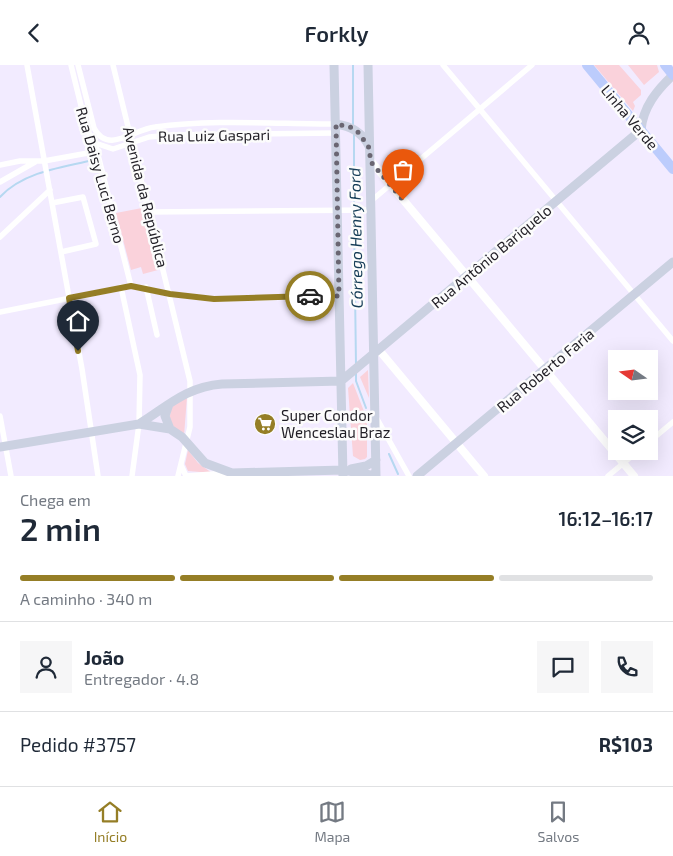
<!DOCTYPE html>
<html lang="pt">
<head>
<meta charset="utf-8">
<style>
  :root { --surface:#fff; --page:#f6f6f7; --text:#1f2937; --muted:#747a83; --line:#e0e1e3; --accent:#957e26 }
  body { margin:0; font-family:"Exo 2",sans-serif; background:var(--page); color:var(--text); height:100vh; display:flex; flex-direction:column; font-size:19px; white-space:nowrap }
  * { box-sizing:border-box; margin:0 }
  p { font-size:16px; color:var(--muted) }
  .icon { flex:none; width:28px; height:28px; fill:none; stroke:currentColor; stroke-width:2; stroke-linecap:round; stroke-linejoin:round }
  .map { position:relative; height:411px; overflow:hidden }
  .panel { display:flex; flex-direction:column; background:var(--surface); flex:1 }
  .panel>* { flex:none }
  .needle { width:32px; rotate:284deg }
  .controls { position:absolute; left:608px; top:285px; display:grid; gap:10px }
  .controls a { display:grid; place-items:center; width:50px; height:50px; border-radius:0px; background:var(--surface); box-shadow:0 5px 20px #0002; font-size:25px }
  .pin { position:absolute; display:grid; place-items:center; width:42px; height:42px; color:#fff; margin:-51px -21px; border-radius:50% 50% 50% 0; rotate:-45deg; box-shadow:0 0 5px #0007 }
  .pin .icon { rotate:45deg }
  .courier { position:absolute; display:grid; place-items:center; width:50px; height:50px; margin:-25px; border:4px solid #957e26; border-radius:50%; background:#fff; color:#222; box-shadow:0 1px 6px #0007 }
  .head em { font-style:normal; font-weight:600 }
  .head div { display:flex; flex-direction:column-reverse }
  .head { display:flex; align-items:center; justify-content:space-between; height:85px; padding:0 20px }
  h1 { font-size:32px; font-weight:600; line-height:38px }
  .bar { display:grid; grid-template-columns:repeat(4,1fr); gap:8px 5px; align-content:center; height:60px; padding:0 20px }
  .bar i { height:6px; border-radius:4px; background:var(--line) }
  .bar .selected { background:var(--accent) }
  .bar p { grid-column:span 4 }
  .line { display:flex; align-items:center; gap:12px; padding:0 20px; border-top:1px solid var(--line) }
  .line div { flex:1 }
  .round { display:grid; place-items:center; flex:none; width:52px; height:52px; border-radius:0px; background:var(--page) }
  header { display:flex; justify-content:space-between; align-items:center; height:65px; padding:0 20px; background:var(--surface); font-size:22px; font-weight:600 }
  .tab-bar { display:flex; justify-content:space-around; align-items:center; height:70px; border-top:1px solid var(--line); background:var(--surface); font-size:14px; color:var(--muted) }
  .tab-bar a { display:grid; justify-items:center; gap:2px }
  .tab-bar .selected { color:var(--accent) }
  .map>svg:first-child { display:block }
  .green { fill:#fad2db }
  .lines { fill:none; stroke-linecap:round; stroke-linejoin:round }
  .stream { stroke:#b6d8f1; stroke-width:2 }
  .minor { stroke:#fff; stroke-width:5.5 }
  .tertiary { stroke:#fff; stroke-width:8 }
  .secondary { stroke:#cbd1e1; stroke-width:9 }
  .trunk { stroke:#bcccfc; stroke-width:10 }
  .done { stroke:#6a6672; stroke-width:5; stroke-dasharray:0 9 }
  .route { stroke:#957e26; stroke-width:6 }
  .labels { text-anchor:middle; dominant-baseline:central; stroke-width:5; stroke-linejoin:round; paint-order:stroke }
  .street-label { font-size:15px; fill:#211f26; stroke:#fcfcfc }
  .poi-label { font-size:15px; fill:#211f26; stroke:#fcfcfc; text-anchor:start }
  .water-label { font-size:16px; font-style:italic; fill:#163d57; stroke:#fcfcfc }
</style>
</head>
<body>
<header><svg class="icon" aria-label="back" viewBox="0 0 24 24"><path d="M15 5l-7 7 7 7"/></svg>Forkly<svg class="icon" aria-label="person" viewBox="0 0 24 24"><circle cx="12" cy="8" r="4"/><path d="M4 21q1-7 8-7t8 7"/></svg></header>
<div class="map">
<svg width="673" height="411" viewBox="0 0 673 411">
  <rect width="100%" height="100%" fill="#f2ebff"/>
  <path class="green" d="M594 0H619L641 25V30L633 37 635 41 633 46Z
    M628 0H657L659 7 644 20Z
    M142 143 158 205 143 209 141 202 131 205 116 148Z
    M368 305V306L369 333 360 312Z
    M353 318 367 354V392L365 394 360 395 353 391 348 323Z
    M187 332 184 371 173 361 169 355 172 341Z
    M188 385 198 398 212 408 188 406 185 399Z"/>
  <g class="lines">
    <path class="stream" d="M353 0V60
      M354 67V143
      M0 132C23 107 62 102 94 95
      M354 147 356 300
      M356 307V316L366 343
      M389 389 398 409"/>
    <path class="minor" d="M27 0 82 304 98 411
      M71 0 87 65 95 78 131 221
      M78 0 94 63C108 90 134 64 155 62 213 54 277 59 336 59
      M113 0 190 316V362L178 411
      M443 0 673 276
      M95 78 113 84 149 72 173 70 336 68
      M0 100 20 96H44L99 86
      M0 117 35 97
      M371 136 532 0
      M52 138 83 132 96 179 61 187
      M149 147 371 145
      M0 172 50 125
      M121 222 140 310 139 359 132 411
      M146 222 157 270
      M0 247 131 221 170 229 214 234 339 231
      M0 351 11 411
      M376 352 409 411
      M649 377 673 357
      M181 400 186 411 227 408
      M608 411 638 386"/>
    <path class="tertiary" d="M370 95 634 411
      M379 285 484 411"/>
    <path class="secondary" d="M334 0 343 411
      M368 0 376 411
      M336 59C351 61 362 67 369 81
      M169 339 165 351 170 364
      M139 359C168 341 186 322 222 319L341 316 641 65C643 42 657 25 673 10
      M0 382 139 359 170 364 182 372 205 398 232 408 343 405 376 411
      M351 404 366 401 376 395
      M417 411 673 197"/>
    <path class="trunk" d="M587 0 673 104
      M665 0 673 10"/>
  </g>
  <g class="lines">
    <path class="done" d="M310 231H339L336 59 350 62 359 68 370 84V96L403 135"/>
    <path class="route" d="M78 286 69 233 131 221 170 229 214 234 310 231"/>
  </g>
  <defs>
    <g id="supermarket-disc" transform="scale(1.125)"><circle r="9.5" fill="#957e26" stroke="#fcfcfc"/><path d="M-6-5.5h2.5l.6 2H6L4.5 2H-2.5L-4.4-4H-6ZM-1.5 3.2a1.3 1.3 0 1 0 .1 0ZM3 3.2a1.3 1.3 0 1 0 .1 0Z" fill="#fff"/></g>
  </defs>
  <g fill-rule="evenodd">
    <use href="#supermarket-disc" x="265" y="359"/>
  </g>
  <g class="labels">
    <g class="street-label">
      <text transform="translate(630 52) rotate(50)">Linha Verde</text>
      <text transform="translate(214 70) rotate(-1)">Rua Luiz Gaspari</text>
      <text transform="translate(101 110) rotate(74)">Rua Daisy Luci Berno</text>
      <text transform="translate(146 132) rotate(76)">Avenida da República</text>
      <text transform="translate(491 191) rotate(-40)">Rua Antônio Bariquelo</text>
      <text transform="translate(545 305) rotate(-40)">Rua Roberto Faria</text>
    </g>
    <g class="poi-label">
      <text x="281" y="350">Super Condor<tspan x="281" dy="17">Wenceslau Braz</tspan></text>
    </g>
    <g class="water-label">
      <text transform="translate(355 173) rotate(-91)">Córrego Henry Ford</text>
    </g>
  </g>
</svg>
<div class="controls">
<a><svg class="needle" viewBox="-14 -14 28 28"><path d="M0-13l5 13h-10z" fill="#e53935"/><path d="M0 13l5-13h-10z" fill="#747a83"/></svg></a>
<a><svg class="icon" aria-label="layers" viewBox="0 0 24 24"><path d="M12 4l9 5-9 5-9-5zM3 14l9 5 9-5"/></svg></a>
</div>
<div class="pin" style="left:403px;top:135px;background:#ea580c"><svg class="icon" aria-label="bag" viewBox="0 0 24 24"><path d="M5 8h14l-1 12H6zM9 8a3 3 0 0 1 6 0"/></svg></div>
<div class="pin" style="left:78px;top:286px;background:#1f2937"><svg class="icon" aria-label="home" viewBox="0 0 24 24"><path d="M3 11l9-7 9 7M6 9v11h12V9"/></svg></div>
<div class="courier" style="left:310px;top:231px"><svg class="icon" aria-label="car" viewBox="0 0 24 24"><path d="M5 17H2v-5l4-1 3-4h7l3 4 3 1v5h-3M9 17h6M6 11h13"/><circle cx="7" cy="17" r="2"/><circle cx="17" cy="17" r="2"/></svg></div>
</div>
<section class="panel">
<div class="head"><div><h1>2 min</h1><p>Chega em</p></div><em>16:12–16:17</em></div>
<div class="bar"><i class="selected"></i><i class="selected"></i><i class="selected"></i><i></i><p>A caminho · 340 m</p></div>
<div class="line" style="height:90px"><a class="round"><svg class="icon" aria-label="person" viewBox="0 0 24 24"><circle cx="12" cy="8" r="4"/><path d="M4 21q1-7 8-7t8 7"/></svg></a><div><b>João</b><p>Entregador · 4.8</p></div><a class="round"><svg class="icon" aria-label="chat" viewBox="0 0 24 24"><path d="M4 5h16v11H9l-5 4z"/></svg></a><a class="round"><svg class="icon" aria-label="phone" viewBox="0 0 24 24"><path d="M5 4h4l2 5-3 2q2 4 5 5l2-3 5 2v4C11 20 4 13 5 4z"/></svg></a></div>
<div class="line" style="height:65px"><div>Pedido #3757</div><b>R$103</b></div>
</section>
<nav class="tab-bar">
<a class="selected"><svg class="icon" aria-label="home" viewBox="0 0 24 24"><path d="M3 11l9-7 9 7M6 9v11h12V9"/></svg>Início</a>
<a><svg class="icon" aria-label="map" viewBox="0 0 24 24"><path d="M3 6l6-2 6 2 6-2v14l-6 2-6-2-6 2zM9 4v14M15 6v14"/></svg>Mapa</a>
<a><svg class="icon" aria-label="saved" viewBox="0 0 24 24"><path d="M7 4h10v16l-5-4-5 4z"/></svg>Salvos</a>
</nav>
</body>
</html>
